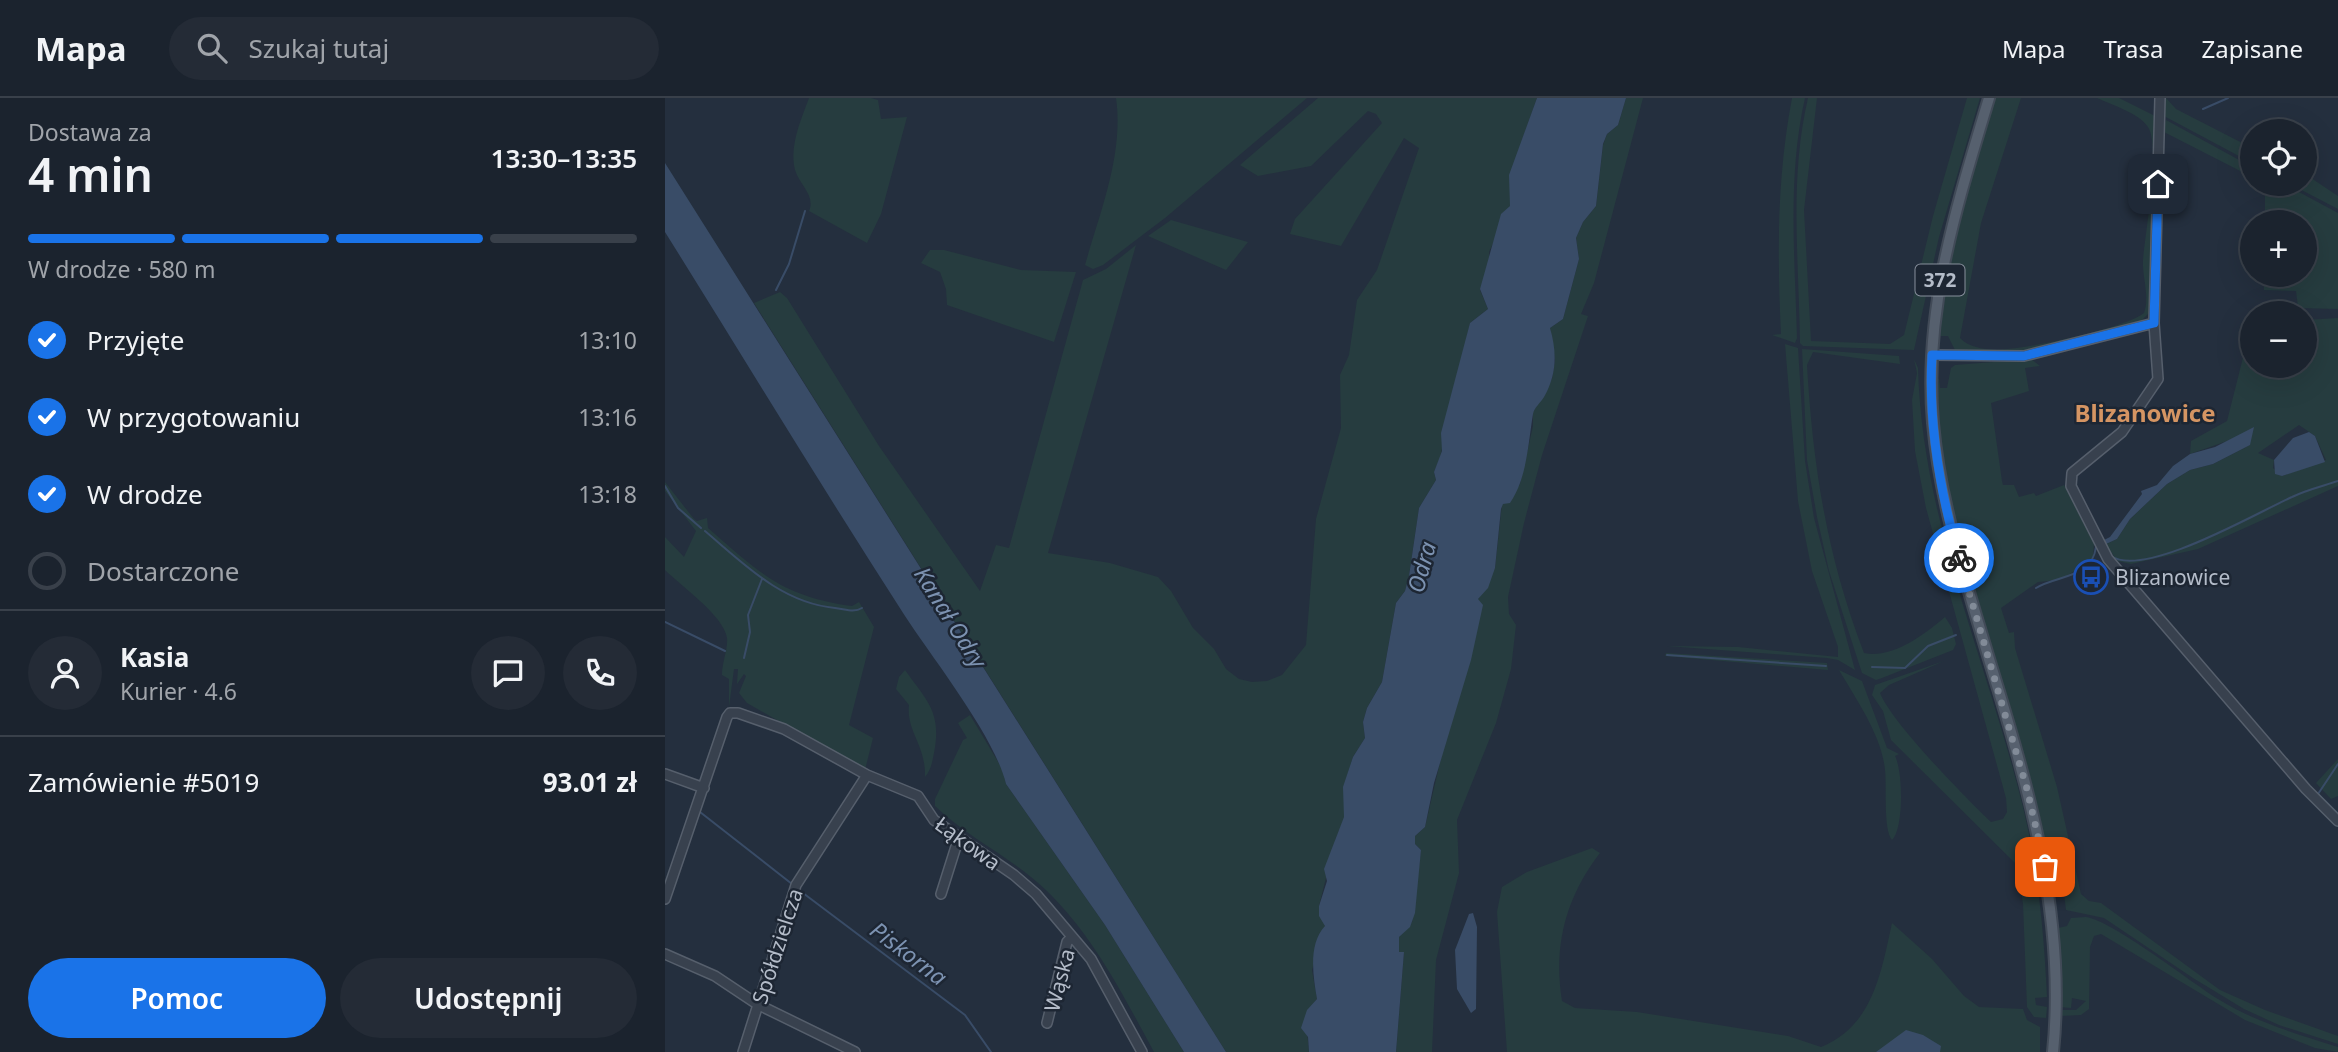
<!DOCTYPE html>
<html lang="pl">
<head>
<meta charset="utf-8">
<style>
  :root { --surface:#1b232e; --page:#242b36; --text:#f1f3f6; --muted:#a0a4aa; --line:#39404a; --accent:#1a73e8 }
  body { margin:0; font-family:"Noto Sans",sans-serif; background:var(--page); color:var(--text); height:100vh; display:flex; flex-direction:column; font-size:26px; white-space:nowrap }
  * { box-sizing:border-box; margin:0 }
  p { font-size:23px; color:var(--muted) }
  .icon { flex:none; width:38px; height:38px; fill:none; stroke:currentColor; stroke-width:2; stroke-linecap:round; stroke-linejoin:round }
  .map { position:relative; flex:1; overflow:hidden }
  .panel { display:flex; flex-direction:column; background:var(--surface); width:665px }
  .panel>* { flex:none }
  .buttons { position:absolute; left:1575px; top:21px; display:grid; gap:14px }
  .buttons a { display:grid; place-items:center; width:77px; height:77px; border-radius:50%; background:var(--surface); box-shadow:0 7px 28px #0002,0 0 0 2px var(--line); font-size:35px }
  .pin { position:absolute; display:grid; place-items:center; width:60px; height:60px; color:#fff; margin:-30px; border-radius:14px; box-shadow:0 4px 10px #0006 }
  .courier { position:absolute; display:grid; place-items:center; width:70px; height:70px; margin:-35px; border:5px solid #1a73e8; border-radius:50%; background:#fff; color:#222; box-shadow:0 2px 9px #0007 }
  .summary em { font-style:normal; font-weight:600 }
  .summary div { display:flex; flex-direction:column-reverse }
  .summary { display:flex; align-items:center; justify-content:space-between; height:119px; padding:0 28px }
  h1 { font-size:46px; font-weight:600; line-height:52px }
  .bar { display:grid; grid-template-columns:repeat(4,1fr); gap:10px 7px; align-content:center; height:84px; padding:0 28px }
  .bar i { height:9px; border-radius:5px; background:var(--line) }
  .bar .current { background:var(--accent) }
  .bar p { grid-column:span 4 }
  .line { display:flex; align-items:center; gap:18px; padding:0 28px; border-top:2px solid var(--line) }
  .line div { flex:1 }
  .round { display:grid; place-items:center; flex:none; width:74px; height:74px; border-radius:37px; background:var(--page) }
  ol { padding:0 28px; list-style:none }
  li { display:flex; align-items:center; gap:21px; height:77px }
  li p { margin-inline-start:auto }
  li .icon { padding:7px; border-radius:50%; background:var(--accent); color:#fff; stroke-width:4 }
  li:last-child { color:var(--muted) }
  li i { width:38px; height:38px; border:4px solid var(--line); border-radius:50% }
  .primary-button { display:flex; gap:14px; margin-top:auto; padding:14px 28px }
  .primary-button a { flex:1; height:80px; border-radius:42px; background:var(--accent); color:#fff; font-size:28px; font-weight:600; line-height:80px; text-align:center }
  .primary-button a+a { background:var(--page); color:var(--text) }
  header { display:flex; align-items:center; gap:42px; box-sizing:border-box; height:98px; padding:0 35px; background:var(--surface); border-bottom:2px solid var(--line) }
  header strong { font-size:33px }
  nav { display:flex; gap:38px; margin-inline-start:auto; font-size:24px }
  .search { width:490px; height:63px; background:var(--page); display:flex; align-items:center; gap:18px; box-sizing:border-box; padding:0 24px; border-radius:38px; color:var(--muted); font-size:26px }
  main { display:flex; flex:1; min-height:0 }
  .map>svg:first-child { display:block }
  .green { fill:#263c3f; fill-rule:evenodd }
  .water { fill:#394c67 }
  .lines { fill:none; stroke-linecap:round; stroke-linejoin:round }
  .stream { stroke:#394c67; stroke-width:2 }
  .minor-casing { stroke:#565f6c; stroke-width:12 }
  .major-casing { stroke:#414a57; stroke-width:14 }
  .minor { stroke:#38414e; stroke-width:9 }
  .major { stroke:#56606e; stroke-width:10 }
  .done { stroke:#828b98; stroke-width:7; stroke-dasharray:0 12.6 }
  .route { stroke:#1a73e8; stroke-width:9 }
  .labels { text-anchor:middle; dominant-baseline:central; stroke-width:5; stroke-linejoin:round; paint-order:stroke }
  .shield { fill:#1d2633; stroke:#878f9c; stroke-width:2 }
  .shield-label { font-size:19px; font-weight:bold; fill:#b4bcc9 }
  .poi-label { font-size:21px; fill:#b4bcc9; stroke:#1d2633; text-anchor:start }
  .street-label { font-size:21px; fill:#b4bcc9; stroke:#1d2633 }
  .water-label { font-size:23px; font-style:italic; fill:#7c92b1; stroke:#1d2633 }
  .quarter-label { font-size:24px; font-weight:bold; fill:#d59563; stroke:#1d2633 }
</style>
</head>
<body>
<header>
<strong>Mapa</strong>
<div class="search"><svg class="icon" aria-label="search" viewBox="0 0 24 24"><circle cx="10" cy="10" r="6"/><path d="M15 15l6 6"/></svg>Szukaj tutaj</div>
<nav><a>Mapa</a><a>Trasa</a><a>Zapisane</a></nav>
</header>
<main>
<section class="panel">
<div class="summary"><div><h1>4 min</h1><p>Dostawa za</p></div><em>13:30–13:35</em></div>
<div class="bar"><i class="current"></i><i class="current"></i><i class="current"></i><i></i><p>W drodze · 580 m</p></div>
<ol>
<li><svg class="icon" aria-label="check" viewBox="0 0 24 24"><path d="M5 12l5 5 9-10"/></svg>Przyjęte<p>13:10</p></li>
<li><svg class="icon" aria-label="check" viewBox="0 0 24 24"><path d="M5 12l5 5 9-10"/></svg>W przygotowaniu<p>13:16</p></li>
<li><svg class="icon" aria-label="check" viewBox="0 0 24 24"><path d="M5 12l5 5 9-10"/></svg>W drodze<p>13:18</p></li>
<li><i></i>Dostarczone</li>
</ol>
<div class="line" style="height:126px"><a class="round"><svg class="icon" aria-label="person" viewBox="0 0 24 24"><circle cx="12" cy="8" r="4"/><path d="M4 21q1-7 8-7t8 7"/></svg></a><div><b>Kasia</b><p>Kurier · 4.6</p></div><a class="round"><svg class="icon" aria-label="chat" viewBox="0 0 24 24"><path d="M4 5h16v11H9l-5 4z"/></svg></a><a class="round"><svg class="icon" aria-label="phone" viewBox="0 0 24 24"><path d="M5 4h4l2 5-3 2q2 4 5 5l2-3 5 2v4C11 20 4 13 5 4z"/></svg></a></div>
<div class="line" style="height:91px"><div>Zamówienie #5019</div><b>93.01 zł</b></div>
<div class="primary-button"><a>Pomoc</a><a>Udostępnij</a></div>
</section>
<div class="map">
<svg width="1673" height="954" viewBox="0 0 1673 954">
  <rect width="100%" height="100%" fill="#242f3e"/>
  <path class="green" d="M144 0H206L213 2 216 21 242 19 216 116 202 145 144 113C151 98 134 86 130 72 124 48 136 22 144 0Z
    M451 0H642L500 120 438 167 428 171 420 167C435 114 459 56 451 0Z
    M653 0H872L845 77V108L824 154V168L815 192 823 211 805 225 775 360 769 374 771 382 754 410 744 478 740 493 731 505 717 584 702 610 698 624 700 640 688 659 679 689 680 719 671 740 654 808 660 828 647 872 652 901C636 920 643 932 644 954H561L89 205 115 194 122 200 214 348 315 493 331 447 344 450 418 182 441 171 471 147 383 455 445 465 493 479 506 493 528 530 549 551 561 571 574 581 587 584 602 583 617 577 641 547 651 421 676 330 675 277 684 257 692 202 712 172 754 50 739 40 676 148 625 136 630 121 717 25 711 16 703 13 646 68 593 78 575 67Z
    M961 0H978L929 185 916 216 923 218 877 357 859 425 843 499 844 516 851 527 846 571 831 625 792 722 794 775 771 862 767 954H731L739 854H734V839L747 824 756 752 750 746V738L760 729 813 501 830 470 837 406 855 386 868 328V314L887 281 890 262 885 230 898 221 914 161 911 140 918 124 931 108 938 47 942 36 953 27Z
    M1127 0H1140C1122 79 1130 160 1132 240L1130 245 1107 237 1116 236C1112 156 1112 79 1127 0Z
    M1143 0H1152L1139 112 1146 243 1225 246 1239 237 1268 118 1302 0H1315L1274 139 1249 252 1138 248 1135 245C1134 163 1124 81 1143 0Z
    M1328 0H1356L1316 125 1295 240C1305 251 1327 253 1342 251 1366 250 1463 229 1479 215 1485 199 1477 179 1478 162 1480 136 1496 48 1483 29 1474 15 1447 7 1432 0H1454L1490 18 1486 213 1477 222C1415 241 1356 263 1290 252L1283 238H1274L1287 153Z
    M1496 0H1501L1511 11 1587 50V65L1499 18Z
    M1501 22 1587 69V79L1497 33Z
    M1640 76 1673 98V111L1625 86H1640Z
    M1600 86H1619L1673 115V211L1633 210 1631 193 1599 192V177H1640V124H1600Z
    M506 122 583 144 561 172 483 138Z
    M265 152H279L356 172 411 174 389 244 282 207 281 191 275 174 256 165Z
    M1673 220V388L1533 451 1466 466 1452 463 1441 446 1452 441 1465 421 1502 386 1525 372 1548 366 1585 347 1565 342 1525 356 1526 343 1562 323 1587 224V268H1640V222ZM1634 327 1650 338 1661 362 1617 378 1608 370 1609 362 1593 355Z
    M1120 246 1133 250 1140 363 1149 420 1190 572 1173 562 1162 560 1002 548 1073 549 1173 559V549L1147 473 1133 403Z
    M1137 251 1234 258 1235 266 1148 254 1142 267C1148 370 1162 458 1199 555 1228 561 1260 536 1280 519L1287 530 1291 546 1288 552 1217 580 1211 582 1197 575 1164 473 1152 419 1142 362Z
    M1249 261 1253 270C1257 422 1322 563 1358 709 1373 772 1379 834 1382 899L1370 900 1371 907 1382 909 1381 920 1369 919 1362 909 1358 806 1352 767 1226 642 1218 613 1207 597 1210 587 1279 563 1224 587 1215 595C1228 626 1299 698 1326 724L1338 721 1342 714 1341 700 1261 410 1250 353 1247 302 1252 275Z
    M1366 261 1375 268 1360 270 1364 293 1326 305 1337 383 1338 387H1349L1354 399 1369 395 1371 398 1399 387 1429 446 1428 458 1424 465 1394 482 1373 484 1336 510 1344 535 1349 534 1350 550 1392 689 1416 796 1424 803 1436 805 1555 892 1600 912 1673 938V946L1614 927 1579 911 1528 880 1439 820 1401 812 1397 779H1387C1359 611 1275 453 1271 281H1274L1275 290H1282L1286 270 1290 267Z
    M0 384 29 421 32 423 42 420 43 430C95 475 116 498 187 508L194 504 209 529 184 627 208 640 200 672 82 605 74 595 81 578 79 576 72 586 73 571H69L64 609V581L57 577C57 564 63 552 62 540 59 518 16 488 0 472V439L19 459 31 433 0 393Z
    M1001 555 1162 565 1163 572 1000 558Z
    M240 572C262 603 277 614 269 655 267 665 266 672 260 679 261 647 241 633 244 607L231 591 234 579Z
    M1174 572 1197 583 1222 650 1234 656 1230 658C1238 673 1239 731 1227 742 1218 731 1222 688 1220 672 1217 638 1191 601 1174 572Z
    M305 617 338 672 341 686 440 827 519 954H489C458 897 429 839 382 793 348 760 303 740 270 708V701L298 642 302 640 293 625Z
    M1673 661V698L1666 701 1651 685Z
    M927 750 935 755C901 799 888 848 897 903L910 910 972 914 1123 938 1156 949C1208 928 1216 875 1227 825L1267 861 1299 898 1314 909 1358 911 1362 922 1375 929V954H842L832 814 837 789 862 774Z
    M1421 819C1448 823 1524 883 1553 901 1590 924 1632 936 1673 949V954L1650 950 1580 922 1436 836 1429 838 1425 849 1424 911 1416 917 1395 918V912H1411L1421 903 1407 900 1406 910 1395 909 1393 830 1402 828 1406 820Z"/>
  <path class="water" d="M872 0H961L953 27 942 36 938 46 931 108 918 124 911 140 914 161 898 221 885 230C892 254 892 276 879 299 876 304 869 310 868 316 863 346 862 380 845 405L838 406 836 411 830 470 823 490 813 501 818 507 806 562 769 685 760 729 750 738V746L756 752 750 815 745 829 734 839V854H739L731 954H644L643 939 636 930 642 912 652 901C648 878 643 846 660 828L654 818V808L662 783 659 771 679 719 678 689 688 659 700 640 698 624 702 610 717 584 731 505 740 493 744 478 754 410 771 382 769 374 777 353 776 335 805 225 823 211 815 191 836 116 845 108 844 77Z
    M0 65 561 954H519L440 827 341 686C330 639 268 561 240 518 158 391 80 262 0 134Z
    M1589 329 1585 347 1548 366 1525 372 1502 386 1465 421 1452 441 1441 446 1439 442 1445 439 1477 396 1476 393 1492 387 1508 368 1525 356 1550 349Z
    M1644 334 1650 338 1660 364 1617 378 1610 376 1609 362 1628 340Z
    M808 815 812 829 811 911 806 915 792 891 790 852 804 816Z
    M1241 932 1258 937 1276 948 1275 954H1211Z"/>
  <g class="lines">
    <path class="stream" d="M1538 11 1563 0
      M111 192 124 166 140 113
      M0 388 13 410 36 430
      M40 433C80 467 117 505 170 510 180 511 189 515 197 510
      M1446 458C1479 481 1593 414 1627 399 1641 392 1658 388 1673 383
      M1371 490C1391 477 1427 481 1431 449
      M0 524 60 553
      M1002 557 1161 568
      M79 560 85 534 83 517 97 481
      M1207 569 1240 570 1263 548 1291 537
      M1673 666 1653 696 1673 716
      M35 714 127 786
      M134 792 300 917 326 954"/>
    <g class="minor-casing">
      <path id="minor" d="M1495 0 1489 225 1493 281 1457 334 1407 375 1406 388 1443 461 1641 691 1673 723
        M1267 257 1359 258 1489 225
        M0 676 39 690
        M276 796 294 739
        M0 801 62 619 65 615H73L119 631 202 677 253 698 269 722 349 777 371 796 426 861 477 954
        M0 856 50 878 92 906 190 954
        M382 925 402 844 407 839
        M78 954 131 787 202 677"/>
    </g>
    <g class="major-casing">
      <path id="major" d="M1324 0C1292 107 1258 212 1268 325 1275 406 1301 483 1324 561 1363 688 1402 819 1388 954"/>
    </g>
    <use href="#minor" class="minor"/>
    <use href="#major" class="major"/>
  </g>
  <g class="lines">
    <path class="done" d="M1294 460 1362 691 1380 769"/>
    <path class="route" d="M1294 460C1275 394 1263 326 1267 257L1359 258 1489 225 1493 86"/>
  </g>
  <defs>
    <g id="bus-ring" transform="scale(1.75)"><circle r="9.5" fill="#1d2633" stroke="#1a4fb4" stroke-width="1.5"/><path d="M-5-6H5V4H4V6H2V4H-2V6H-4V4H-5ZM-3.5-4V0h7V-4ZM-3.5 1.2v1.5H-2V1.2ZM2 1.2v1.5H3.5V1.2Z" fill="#1a4fb4"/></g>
  </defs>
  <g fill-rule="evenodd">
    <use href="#bus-ring" x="1426" y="479"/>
  </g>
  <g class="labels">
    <rect class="shield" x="1250.5" y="166.5" width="49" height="31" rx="5"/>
    <g class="shield-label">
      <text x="1275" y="182">372</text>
    </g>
    <g class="poi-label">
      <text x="1450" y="479">Blizanowice</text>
    </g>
    <g class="street-label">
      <text transform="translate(303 745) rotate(36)">Łąkowa</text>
      <text transform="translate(112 848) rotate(-72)">Spółdzielcza</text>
      <text transform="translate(394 882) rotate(-75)">Wąska</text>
    </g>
    <g class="water-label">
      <text transform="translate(756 469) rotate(-75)">Odra</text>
      <text transform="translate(286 519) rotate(58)">Kanał Odry</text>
      <text transform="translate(244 855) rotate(37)">Piskorna</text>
    </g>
    <g class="quarter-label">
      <text x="1480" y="314">Blizanowice</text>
    </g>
  </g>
</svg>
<div class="buttons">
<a><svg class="icon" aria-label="locate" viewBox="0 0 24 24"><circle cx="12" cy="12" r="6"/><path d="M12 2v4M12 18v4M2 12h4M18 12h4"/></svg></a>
<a>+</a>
<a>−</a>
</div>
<div class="pin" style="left:1380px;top:769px;background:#ea580c"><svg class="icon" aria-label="bag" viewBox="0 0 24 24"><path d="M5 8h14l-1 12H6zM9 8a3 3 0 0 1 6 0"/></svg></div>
<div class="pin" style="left:1493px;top:86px;background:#1f2937"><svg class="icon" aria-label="home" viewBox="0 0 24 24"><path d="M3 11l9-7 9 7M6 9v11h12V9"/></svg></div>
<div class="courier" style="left:1294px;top:460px"><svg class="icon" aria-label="bike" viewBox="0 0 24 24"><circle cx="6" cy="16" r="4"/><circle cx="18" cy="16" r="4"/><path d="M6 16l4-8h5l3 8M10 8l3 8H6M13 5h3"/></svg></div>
</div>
</main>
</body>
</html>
